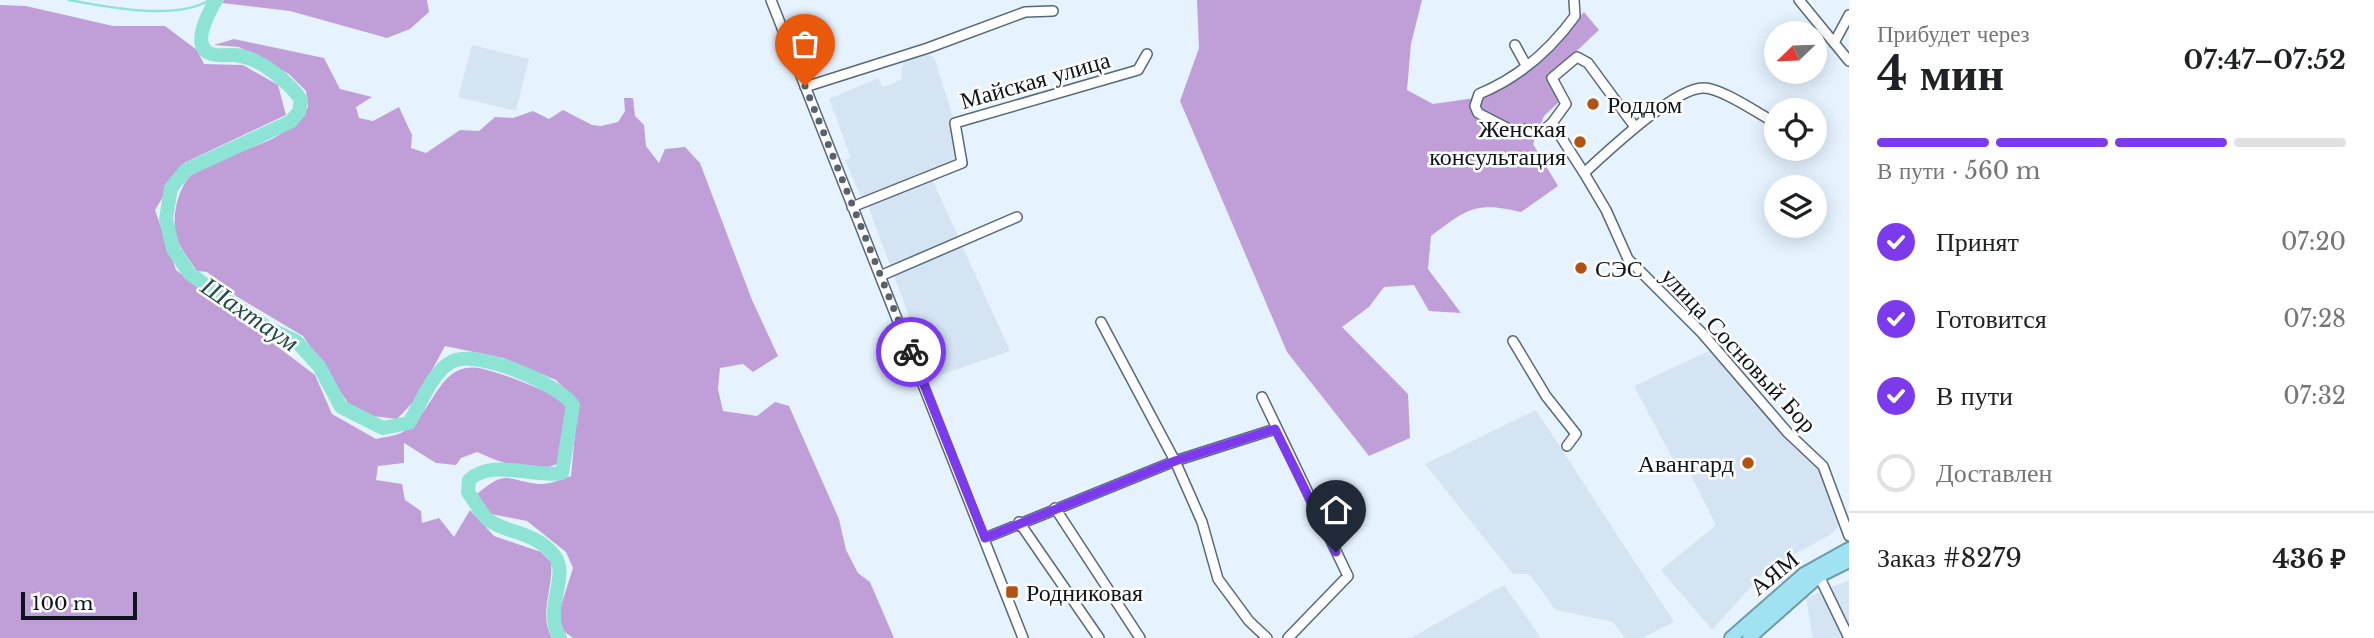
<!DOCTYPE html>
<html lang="ru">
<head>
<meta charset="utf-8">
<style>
  :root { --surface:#fff; --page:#f2f2f2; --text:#202124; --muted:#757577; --line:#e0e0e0; --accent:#7c3aed }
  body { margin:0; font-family:"Libre Baskerville",serif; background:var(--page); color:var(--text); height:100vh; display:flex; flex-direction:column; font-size:26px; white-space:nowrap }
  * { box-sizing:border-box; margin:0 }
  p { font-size:23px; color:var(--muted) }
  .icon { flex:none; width:38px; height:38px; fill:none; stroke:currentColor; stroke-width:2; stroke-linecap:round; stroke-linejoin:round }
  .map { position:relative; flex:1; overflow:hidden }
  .panel { display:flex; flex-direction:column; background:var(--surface); width:525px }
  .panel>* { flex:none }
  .needle { width:46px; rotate:247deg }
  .buttons { position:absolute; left:1764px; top:21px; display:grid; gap:14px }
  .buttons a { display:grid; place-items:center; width:63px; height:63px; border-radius:50%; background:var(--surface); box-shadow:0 4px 18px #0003; font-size:35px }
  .scale { position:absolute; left:21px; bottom:18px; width:116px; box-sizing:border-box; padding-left:7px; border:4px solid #0d141b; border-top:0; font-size:19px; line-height:24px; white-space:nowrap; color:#0d141b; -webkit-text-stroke:5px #fff; paint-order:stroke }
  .pin { position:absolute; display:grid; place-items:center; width:60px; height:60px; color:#fff; margin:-72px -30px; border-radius:50% 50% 50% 0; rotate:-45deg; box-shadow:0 0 7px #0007 }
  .pin .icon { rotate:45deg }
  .courier { position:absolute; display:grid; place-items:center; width:70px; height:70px; margin:-35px; border:5px solid #7c3aed; border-radius:50%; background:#fff; color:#222; box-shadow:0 2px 9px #0007 }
  .summary em { font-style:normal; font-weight:700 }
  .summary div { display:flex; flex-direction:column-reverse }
  .summary { display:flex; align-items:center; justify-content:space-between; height:119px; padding:0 28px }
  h1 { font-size:46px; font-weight:700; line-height:52px }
  .bar { display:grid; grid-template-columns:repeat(4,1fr); gap:10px 7px; align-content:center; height:84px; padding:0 28px }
  .bar i { height:9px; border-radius:5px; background:var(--line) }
  .bar .active { background:var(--accent) }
  .bar p { grid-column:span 4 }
  .line { display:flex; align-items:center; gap:18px; padding:0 28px; border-top:2px solid var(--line) }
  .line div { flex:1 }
  ol { padding:0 28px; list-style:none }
  li { display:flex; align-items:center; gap:21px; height:77px }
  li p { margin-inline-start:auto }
  li .icon { padding:7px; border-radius:50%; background:var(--accent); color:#fff; stroke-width:4 }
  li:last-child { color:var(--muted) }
  li i { width:38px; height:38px; border:4px solid var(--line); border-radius:50% }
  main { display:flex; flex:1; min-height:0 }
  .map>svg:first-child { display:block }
  .built { fill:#d4e4f3 }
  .forest { fill:#c09fd8 }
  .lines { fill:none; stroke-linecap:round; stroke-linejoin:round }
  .stream { stroke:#8de4d5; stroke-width:2.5 }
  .river { stroke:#8de4d5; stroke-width:14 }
  .minor-casing { stroke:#566879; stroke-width:12 }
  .highway-casing { stroke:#6d9aa7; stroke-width:16 }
  .minor { stroke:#fff; stroke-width:9 }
  .highway { stroke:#a0e2f2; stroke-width:12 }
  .done { stroke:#59626b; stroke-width:7; stroke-dasharray:0 12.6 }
  .route { stroke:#7c3aed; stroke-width:9 }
  .poi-dot { fill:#b35210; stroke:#fff; stroke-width:2.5 }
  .labels { text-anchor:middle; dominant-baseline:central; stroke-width:5; stroke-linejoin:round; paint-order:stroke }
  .street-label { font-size:24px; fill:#0d141b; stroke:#fff }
  .poi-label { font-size:24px; fill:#0d141b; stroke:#fff; text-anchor:start }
  .water-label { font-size:26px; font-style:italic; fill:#234b44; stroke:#fff }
</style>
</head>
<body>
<main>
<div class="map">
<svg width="1849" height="638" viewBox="0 0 1849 638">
  <rect width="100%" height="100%" fill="#e6f3ff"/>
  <path class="built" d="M472 45 529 59 516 111 458 97Z
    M925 54 934 57 968 164 932 179 1010 351 932 378 865 198 862 199 845 160 851 158 829 99 878 78 883 87 901 80 903 62Z
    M1713 349 1822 471 1839 526 1830 535 1767 569 1712 630 1661 570 1716 525 1685 463 1677 467 1634 386Z
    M1536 410 1674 622 1642 638H1625L1613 622 1556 610 1529 574H1513L1425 464Z
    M1849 580V638H1813L1806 598Z
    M1504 585 1541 638H1411Z"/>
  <path class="forest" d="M224 0H427L429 12 410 29 387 38 290 11 222 3Z
    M1197 0H1422L1411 44 1407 90 1433 104 1482 97 1540 61 1584 12 1599 30 1548 78 1559 102 1544 116 1533 144 1558 186 1521 212C1475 201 1467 209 1431 236L1428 269 1461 313 1429 311 1414 285 1384 287 1369 307 1342 327 1408 394 1410 438 1369 456 1287 352 1180 101 1199 48Z
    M0 5 26 6 113 26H165L197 50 204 64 243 65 278 85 286 115 184 163 155 210 176 270 315 375 332 414 376 439C384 437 396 436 403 432 435 414 438 358 483 369 509 375 536 388 561 398L566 408 557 464C532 476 500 462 477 452L461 458 456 465 436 463 404 443V463L378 466 376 480 402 484 405 500 421 511 422 523 439 518 454 537 470 510 494 536 541 552 551 562C554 588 538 613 552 638H0Z
    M234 39 324 58 340 89 372 97 356 107 359 118 373 121 399 107 412 135 411 148 426 153 460 130 479 131 495 117 513 118 533 111 549 119 563 110 592 125 601 126 618 122 625 111 624 98H633L635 116 644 125 646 146 659 163 665 149 685 147 700 163 752 300 778 356 753 372 743 364 720 368 718 389 723 411 757 416 775 402 789 406 839 519 846 550 858 573 870 582 894 638H573L562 630 559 612 573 568 566 552 527 521 491 514 477 494C507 469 505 480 539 484 549 485 562 479 571 476L578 403 556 380 503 358 445 346 417 398 397 419 373 416 348 403 303 336 236 296 207 272 197 271C191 262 184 253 179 244 169 223 177 183 197 170 236 145 279 151 308 107L306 91 289 74 239 47 214 45Z"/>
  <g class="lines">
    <path class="stream" d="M69 0C107 7 175 21 210 0"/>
    <path class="river" d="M216 0C209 12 191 44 209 53 218 58 231 53 241 56 262 60 290 83 301 100L299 112 290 122 186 170 171 188 166 219 173 249 190 274 268 328 296 341 319 366 341 407 383 428 409 423C421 404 432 371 453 361 479 350 557 383 573 405L562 473C533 478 492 458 469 480L468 492C474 500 480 512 487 519 506 534 533 530 554 555 571 576 542 608 560 638"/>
    <g class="minor-casing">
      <path id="minor" d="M771 0 1023 638
        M1799 0 1849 61
        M1834 43 1849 15
        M1515 45 1526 65
        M805 87 928 48 1025 12 1053 11
        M1552 123 1544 130 1509 129 1478 113 1475 106 1479 94C1518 78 1551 49 1575 16L1574 0
        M1776 123C1759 114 1720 87 1703 88 1674 88 1606 153 1584 173L1606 210 1628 259 1702 333 1788 433 1823 466 1849 536
        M1584 173 1552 123 1566 104 1552 78 1577 57 1588 63 1635 127
        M852 207 962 163 955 123 1138 70 1147 54
        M880 276 1017 217
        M1101 322 1175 461 1202 522 1218 579 1249 621 1267 638
        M1513 341 1546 396 1576 434 1567 446
        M1262 397 1348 576 1288 638
        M1055 508 1140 638
        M1019 522 1099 638
        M985 538 1175 461 1275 429
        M1819 576 1849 638"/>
    </g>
    <g class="highway-casing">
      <path id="highway" d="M1731 638 1804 574 1849 549
        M1749 638 1819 576 1849 561"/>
    </g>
    <use href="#minor" class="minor"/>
    <use href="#highway" class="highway"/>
  </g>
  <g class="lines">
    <path class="done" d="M805 86 911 352"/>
    <path class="route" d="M911 352 985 538 1175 461 1275 429 1336 552"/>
  </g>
  <g class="poi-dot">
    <circle cx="1593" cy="104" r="7"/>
    <circle cx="1580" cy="142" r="7"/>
    <circle cx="1581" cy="268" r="7"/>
    <circle cx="1748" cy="463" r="7"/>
    <rect x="1005" y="585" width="14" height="14" rx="3.5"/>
  </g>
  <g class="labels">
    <g class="street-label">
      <text transform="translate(1035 80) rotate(-16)">Майская улица</text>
      <text transform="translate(1739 350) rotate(47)">улица Сосновый Бор</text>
      <text transform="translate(1774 573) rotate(-39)">АЯМ</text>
    </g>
    <g class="poi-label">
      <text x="1607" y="104">Роддом</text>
      <text x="1566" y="128" text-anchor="end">Женская<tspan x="1566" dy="28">консультация</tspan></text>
      <text x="1595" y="268">СЭС</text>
      <text x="1734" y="463" text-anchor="end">Авангард</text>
      <text x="1026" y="592">Родниковая</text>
    </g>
    <g class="water-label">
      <text transform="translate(250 314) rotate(34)">Шахтаум</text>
    </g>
  </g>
</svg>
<div class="buttons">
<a><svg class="needle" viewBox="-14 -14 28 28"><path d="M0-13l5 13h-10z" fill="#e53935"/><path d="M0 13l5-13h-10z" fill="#757577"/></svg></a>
<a><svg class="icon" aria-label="locate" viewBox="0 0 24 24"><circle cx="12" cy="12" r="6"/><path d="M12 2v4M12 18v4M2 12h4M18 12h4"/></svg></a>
<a><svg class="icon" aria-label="layers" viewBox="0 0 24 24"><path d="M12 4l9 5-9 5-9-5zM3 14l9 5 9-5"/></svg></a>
</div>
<div class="scale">100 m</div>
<div class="pin" style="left:805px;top:86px;background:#ea580c"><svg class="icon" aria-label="bag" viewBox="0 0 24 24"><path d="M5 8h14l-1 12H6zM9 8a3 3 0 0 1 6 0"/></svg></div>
<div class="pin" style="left:1336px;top:552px;background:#1f2937"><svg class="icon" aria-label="home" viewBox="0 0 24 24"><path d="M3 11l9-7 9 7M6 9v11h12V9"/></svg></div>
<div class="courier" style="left:911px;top:352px"><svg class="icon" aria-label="bike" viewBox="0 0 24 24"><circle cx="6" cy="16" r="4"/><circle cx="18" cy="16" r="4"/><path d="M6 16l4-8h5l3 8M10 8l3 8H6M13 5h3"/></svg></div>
</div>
<section class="panel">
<div class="summary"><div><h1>4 мин</h1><p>Прибудет через</p></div><em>07:47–07:52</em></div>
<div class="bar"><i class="active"></i><i class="active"></i><i class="active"></i><i></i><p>В пути · 560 m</p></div>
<ol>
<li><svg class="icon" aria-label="check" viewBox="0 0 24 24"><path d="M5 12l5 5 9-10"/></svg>Принят<p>07:20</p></li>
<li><svg class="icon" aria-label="check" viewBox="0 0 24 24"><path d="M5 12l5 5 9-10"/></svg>Готовится<p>07:28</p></li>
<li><svg class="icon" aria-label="check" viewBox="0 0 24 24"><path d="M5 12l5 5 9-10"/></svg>В пути<p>07:32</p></li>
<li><i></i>Доставлен</li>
</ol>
<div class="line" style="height:91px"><div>Заказ #8279</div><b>436 ₽</b></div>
</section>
</main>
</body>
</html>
